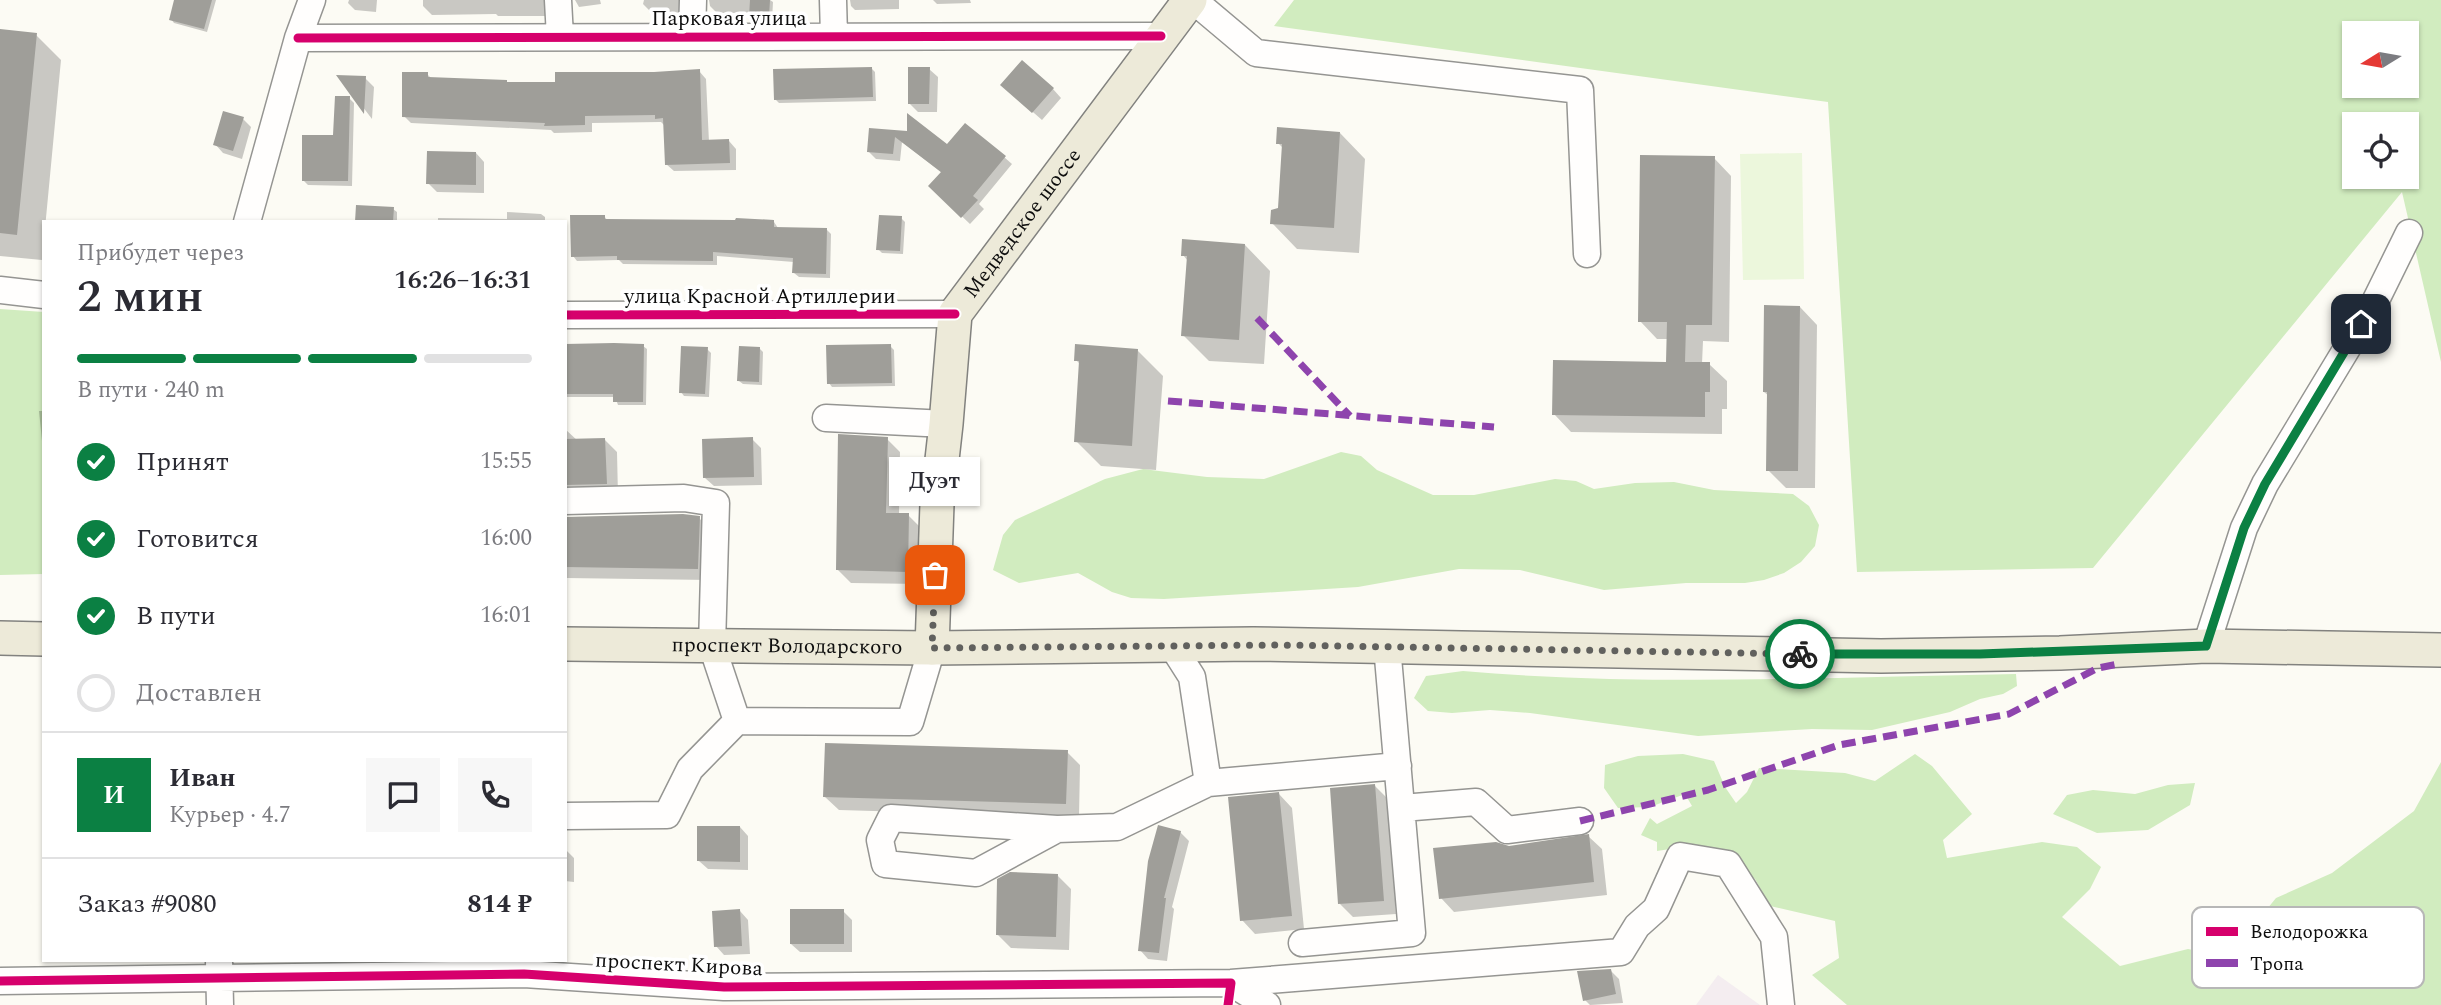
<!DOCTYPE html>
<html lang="ru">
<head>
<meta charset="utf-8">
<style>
  :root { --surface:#fff; --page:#f7f7f7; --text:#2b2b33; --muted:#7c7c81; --line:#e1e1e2; --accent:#0b8043 }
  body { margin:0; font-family:Spectral,serif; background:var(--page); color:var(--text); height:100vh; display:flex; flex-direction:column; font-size:26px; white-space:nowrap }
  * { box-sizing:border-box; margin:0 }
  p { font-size:23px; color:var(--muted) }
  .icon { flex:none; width:38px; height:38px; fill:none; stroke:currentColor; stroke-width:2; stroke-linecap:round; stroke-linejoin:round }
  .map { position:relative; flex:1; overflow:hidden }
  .panel { position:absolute; left:42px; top:220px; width:525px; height:742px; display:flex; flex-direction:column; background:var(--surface); border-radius:0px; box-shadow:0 2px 5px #0004 }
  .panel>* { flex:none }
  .needle { width:46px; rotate:259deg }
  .fabs { position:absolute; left:2342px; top:21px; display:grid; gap:14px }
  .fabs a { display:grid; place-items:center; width:77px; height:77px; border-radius:0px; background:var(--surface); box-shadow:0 2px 5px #0004; font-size:35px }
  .pin { position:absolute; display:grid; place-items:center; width:60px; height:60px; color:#fff; margin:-30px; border-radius:14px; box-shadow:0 4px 10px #0006 }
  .courier { position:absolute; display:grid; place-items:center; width:70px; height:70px; margin:-35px; border:5px solid #0b8043; border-radius:50%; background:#fff; color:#222; box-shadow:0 2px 9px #0007 }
  .bubble { position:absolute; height:49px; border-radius:0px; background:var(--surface); box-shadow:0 2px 5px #0004; font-size:23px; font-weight:600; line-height:49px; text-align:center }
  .headline em { font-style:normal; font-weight:600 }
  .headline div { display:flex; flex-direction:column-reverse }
  .headline { display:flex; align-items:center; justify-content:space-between; height:119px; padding:0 35px }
  h1 { font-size:46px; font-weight:600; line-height:52px }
  .bar { display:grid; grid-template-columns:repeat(4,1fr); gap:10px 7px; align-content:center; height:84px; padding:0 35px }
  .bar i { height:9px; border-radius:5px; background:var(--line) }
  .bar .selected { background:var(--accent) }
  .bar p { grid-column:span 4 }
  .line { display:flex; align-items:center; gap:18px; padding:0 35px; border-top:2px solid var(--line) }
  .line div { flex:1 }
  .round { display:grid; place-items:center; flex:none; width:74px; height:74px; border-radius:0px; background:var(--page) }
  ol { padding:0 35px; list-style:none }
  li { display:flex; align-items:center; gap:21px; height:77px }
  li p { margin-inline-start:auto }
  li .icon { padding:7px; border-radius:50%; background:var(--accent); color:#fff; stroke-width:4 }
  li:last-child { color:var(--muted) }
  li i { width:38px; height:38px; border:4px solid var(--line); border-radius:50% }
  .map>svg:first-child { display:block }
  .industrial { fill:#f4edf0 }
  .forest { fill:#d1ecbf; fill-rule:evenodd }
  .pitch { fill:#ecf7dc }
  .shadow { fill:#0003 }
  .building { fill:#9f9e99 }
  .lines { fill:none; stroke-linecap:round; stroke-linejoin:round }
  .minor-casing { stroke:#959592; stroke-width:29 }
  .major-casing { stroke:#82827f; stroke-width:36 }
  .minor { stroke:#fffefd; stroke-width:26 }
  .major { stroke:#edead9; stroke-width:33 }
  .quiet { stroke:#8e44ad; stroke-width:7; stroke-dasharray:14 7; stroke-linecap:butt }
  .cycleway-casing { stroke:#fff; stroke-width:13 }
  .cycleway { stroke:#d6006c; stroke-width:9 }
  .done { stroke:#61615e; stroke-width:7; stroke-dasharray:0 12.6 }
  .route { stroke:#0b8043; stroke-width:9 }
  .labels { text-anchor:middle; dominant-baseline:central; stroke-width:7; stroke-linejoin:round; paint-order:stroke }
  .street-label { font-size:21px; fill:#0e0e0e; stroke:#fff }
  .key { fill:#fff; stroke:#b7b7b7; stroke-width:2 }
  .key-label { font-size:19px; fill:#0e0e0e }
</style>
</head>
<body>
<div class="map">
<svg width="2441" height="1005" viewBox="0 0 2441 1005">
  <rect width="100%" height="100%" fill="#fcfbf4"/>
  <path class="industrial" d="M1718 975 1760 1005H1696Z"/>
  <path class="forest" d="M1294 0H2441V362L2402 192 2093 568 1857 572 1828 102 1274 26ZM2354 33H2406V86H2354ZM2354 124H2406V177H2354Z
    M0 309 44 312V574L0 575Z
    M1341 452 1361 456 1377 470 1433 495H1474L1555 479 1576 481 1594 489 1635 483 1674 482 1714 490 1793 494 1809 506 1819 525 1815 546 1801 562 1784 573 1764 580 1745 583H1686L1604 590 1520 570 1459 569 1358 587 1164 599 1131 598 1112 592 1078 573 1019 583 993 570 1003 535 1015 520 1105 479 1143 469 1207 477 1264 479Z
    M1463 671C1647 687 1832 677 2016 674L2017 686 2003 694 1980 699 1950 712 1872 730 1812 729 1698 736 1530 713 1490 710 1452 713 1428 711 1414 698 1426 676Z
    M1683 754 1714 761 1725 787 1736 803 1747 792 1759 768 1845 773 1875 781 1915 754 1932 766 1972 814 1943 840 1947 858 2042 842 2077 847 2101 867 2090 889 2062 917 2120 966 2188 949 2228 957 2276 898 2332 873 2414 811 2441 762V1005H1847L1812 975 1839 958 1835 921 1770 906 1755 879 1738 868 1683 847 1657 851V842L1641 835 1650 818 1657 824 1692 806 1685 794 1650 807 1618 808 1604 788 1605 765 1638 756Z
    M2195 783 2190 805 2148 830 2097 833 2053 814 2067 795 2093 790 2135 794 2168 785Z"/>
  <path class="pitch" d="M1802 153 1804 279 1743 280 1740 154Z"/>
  <path class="shadow" d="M176 0H216L207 32 174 23 171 19Z
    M349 0H377L376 12 355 10 348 3Z
    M423 0H546V16H498L496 14 432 15 423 6Z
    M575 0H600L601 4 579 7Z
    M644 0H686L684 13 650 11 643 4Z
    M709 0H770L773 2 772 21 755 20 751 13H717L710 6Z
    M850 0H899V9L855 10 851 6Z
    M933 0H970L971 3 937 4Z
    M0 31 36 35 61 60 42 260 0 256Z
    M871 68 875 72 876 101 779 103 775 99Z
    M929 69 938 77 937 112H918L909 103Z
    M699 71 706 79 709 142 729 141 736 149V170L674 171 666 164 665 126 661 122 592 123V132L554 133 551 130 411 123 404 116 427 74 432 79 506 81 509 84H557Z
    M340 77 365 78 374 87 372 119Z
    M1053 89 1061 98 1042 120 1011 93Z
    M349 98 354 103 352 186 308 185 303 180 335 137Z
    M243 119 251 127 242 159 223 153 215 144Z
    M871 130 1004 157 1012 164 979 204 984 209 970 224 930 186 942 173 902 142 900 161 876 159 869 152Z
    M1340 133 1365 159 1359 253 1297 249 1272 223 1279 210 1283 148 1278 143Z
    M476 153 484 162V193L437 192 428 183Z
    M1714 158 1731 176 1729 342 1703 341 1702 364H1709L1727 381V409H1722V434L1571 432 1554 414 1668 363 1669 339H1657L1640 321Z
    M357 207 393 209 397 212V222H357Z
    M507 212 541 214 545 217V222H438V218L507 219Z
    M604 216 608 221 774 222 778 228 827 230 831 234 830 278 799 277 794 273V262L717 256V265L623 264 619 260 577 261 573 256Z
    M901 218 905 222 903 254 882 253 878 249Z
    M269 220 294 222H269Z
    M1245 245 1270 271 1264 364 1209 361 1183 335 1188 261 1183 255Z
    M1800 307 1817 325 1815 488H1786L1768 470 1769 396 1764 392Z
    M565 345 643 346 647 349 646 405H618L615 397H565Z
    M890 346 894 350 895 386 832 387 829 383Z
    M759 348 763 352 762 385 743 384 739 381Z
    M707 349 711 353 709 397 684 396 681 392Z
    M1137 350 1163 376 1156 470 1101 466 1076 441 1081 365 1076 360Z
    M39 411H44V443L42 441Z
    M565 429 578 441 605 440 617 452 618 496 565 504Z
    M752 439 761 448 762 485 714 486 705 478Z
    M887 439 900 452 899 515H908L921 528 920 584 851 583 837 569Z
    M565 518H699L711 530 710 580 565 578Z
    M1067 752 1080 765 1079 817 839 810 825 797Z
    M1375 786 1388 799 1396 914 1353 917 1340 904Z
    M1279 794 1292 808 1304 929 1255 934 1242 920Z
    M740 827 748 836V870L708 869 699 861Z
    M1180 832 1189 841 1172 907 1174 909 1167 961 1148 959 1140 950Z
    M1588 836 1602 849 1607 895 1454 912 1441 898 1509 847Z
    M565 849 574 858V882L565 881Z
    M1058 876 1071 889 1069 950 1011 948 998 935Z
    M740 911 748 920 750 954 724 955 716 946Z
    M843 911 852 920V952H800L791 944Z
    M1610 970 1619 979 1623 1003 1590 1005 1585 1000Z"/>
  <path class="building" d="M174 0H212L204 29 169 20Z
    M750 0H770L769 17H749Z
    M0 29 37 33 17 235 0 233Z
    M1022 60 1054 88 1032 113 1000 85Z
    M872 67 873 97 774 100 773 69Z
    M908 67H930L929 104H908Z
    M700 69 702 140 729 139 730 163 665 165 663 118 655 119V115L585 116V125L544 126 545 123 402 117V72H428V77L507 80V82H555V72H654Z
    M336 75 366 76 364 114Z
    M335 96H350L348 181H302V135H333Z
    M223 111 244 117 233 151 213 145Z
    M907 113 947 144 965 123 1006 156 973 196 978 200 961 218 928 186 941 172 895 137 893 154 867 152 869 128 907 131Z
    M1277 127 1340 132 1334 228 1270 224 1271 210 1278 208 1282 144H1276Z
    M427 151 476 152V185L426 184Z
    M1640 155 1715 156 1712 325H1686L1685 362H1710V392H1705V417L1552 415 1553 360 1666 362 1667 322H1638Z
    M356 205 394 207 393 222H355Z
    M570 215H605V219L735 220 736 218 774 220V227L827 228 826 274 792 273 793 258 713 252V261L617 260V256L571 257Z
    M879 215 902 216 900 251 876 250Z
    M1182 239 1245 244 1239 340 1181 336 1187 256H1181Z
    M1764 305 1800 306 1798 471H1766L1767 392H1763Z
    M614 343 644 344 643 402H613V394H565V344Z
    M891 344 892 383 827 384 826 345Z
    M1075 344 1138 349 1132 446 1074 442 1079 361H1074Z
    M681 346 708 347 705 394 679 393Z
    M739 346 760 347 759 382 737 381Z
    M838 434 888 437 886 513H909L908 572 836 570Z
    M753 437 754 477 703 478 702 439Z
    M605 438 607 484 565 485V439Z
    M683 514 700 516 698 569 565 567V517Z
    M825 743 1068 750 1066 804 823 797Z
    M1375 784 1384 901 1338 904 1330 788Z
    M1279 792 1292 916 1240 921 1228 797Z
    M1158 825 1181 831 1164 898H1166L1159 953 1138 951 1148 861Z
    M697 826H740V862L697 861Z
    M1589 834 1594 882 1439 899 1433 848 1496 842 1509 846Z
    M1010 872 1058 874 1056 937 996 935 997 879Z
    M740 909 742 946 714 947 712 911Z
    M790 909H844V944H790Z
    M1611 969 1616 994 1583 1001 1577 971Z"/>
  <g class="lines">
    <g class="minor-casing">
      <path id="minor" d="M558 0 560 37
        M833 0 834 36
        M1193 0 1256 53 1580 90 1587 254
        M692 37 693 0
        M298 38 1161 36
        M247 222 298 38 312 0
        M0 290 44 295
        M565 315 955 314
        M826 418 946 424
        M565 501 684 498 716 503 712 646 737 721 910 722 932 648
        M2206 646 2244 528 2265 484 2375 302 2409 233
        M1208 783 1398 766
        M1402 808 1476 802 1507 830 1580 821
        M565 816 667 815 690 769 737 721
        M1057 829 976 873 885 864 880 840 891 818 1057 829 1117 827 1208 783 1192 677 1171 644
        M1302 943 1412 933 1387 646
        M219 961 220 1005
        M0 981 524 974 724 987 1231 983 1621 952 1637 926 1656 909 1680 856 1728 864 1774 937 1781 1005
        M1231 983 1267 1005"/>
    </g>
    <g class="major-casing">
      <g id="major">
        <path d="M0 638 44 639"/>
        <path id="s1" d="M565 644 932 648 1253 644 1881 656 2060 653 2206 646 2441 650"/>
        <path id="s2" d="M932 648 937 504 946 424 955 314 1190 0"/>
      </g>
    </g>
    <use href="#minor" class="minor"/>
    <use href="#major" class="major"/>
    <path class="quiet" d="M1257 318 1350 416
      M1168 401 1494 427
      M1580 821 1708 790 1839 745 2009 714 2098 668 2118 664"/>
    <g class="cycleway-casing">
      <path id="cycleway" d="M298 38 1161 36
        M565 315 955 314
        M0 981 524 974 724 987 1231 983 1228 1005"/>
    </g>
    <use href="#cycleway" class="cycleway"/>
  </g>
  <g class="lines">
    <path class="done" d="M935 575 932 648 1280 645 1800 654"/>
    <path class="route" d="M1800 654H1980L2206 646 2244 528 2265 484 2361 324"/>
  </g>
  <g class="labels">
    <g class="street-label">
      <text x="729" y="19">Парковая улица</text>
      <text stroke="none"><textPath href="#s2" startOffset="448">Медведское шоссе</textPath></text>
      <text x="760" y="297">улица Красной Артиллерии</text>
      <text stroke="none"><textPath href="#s1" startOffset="222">проспект Володарского</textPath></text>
      <text transform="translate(679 965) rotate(3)">проспект Кирова</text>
    </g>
  </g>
  <rect x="2192" y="907" width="232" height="81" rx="10" class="key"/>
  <rect x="2206" y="927" width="32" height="9" fill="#d6006c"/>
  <rect x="2206" y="959" width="32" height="8" fill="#8e44ad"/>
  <g class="key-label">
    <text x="2250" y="938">Велодорожка</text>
    <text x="2250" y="970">Тропа</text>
  </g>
</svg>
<div class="fabs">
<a><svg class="needle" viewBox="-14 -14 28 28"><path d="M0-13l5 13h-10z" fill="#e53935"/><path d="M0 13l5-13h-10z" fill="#7c7c81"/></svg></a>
<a><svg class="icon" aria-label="locate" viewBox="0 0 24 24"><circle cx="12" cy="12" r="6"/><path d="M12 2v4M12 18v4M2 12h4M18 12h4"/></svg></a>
</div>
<div class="pin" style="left:935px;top:575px;background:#ea580c"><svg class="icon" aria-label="bag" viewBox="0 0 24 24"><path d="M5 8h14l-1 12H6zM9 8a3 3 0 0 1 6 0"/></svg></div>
<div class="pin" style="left:2361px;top:324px;background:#1f2937"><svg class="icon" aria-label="home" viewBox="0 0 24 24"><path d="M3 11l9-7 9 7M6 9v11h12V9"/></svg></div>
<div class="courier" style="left:1800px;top:654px"><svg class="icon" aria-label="bike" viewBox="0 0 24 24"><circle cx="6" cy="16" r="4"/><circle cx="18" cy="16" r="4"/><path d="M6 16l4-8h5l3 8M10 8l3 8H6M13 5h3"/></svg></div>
<div class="bubble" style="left:889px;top:457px;width:91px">Дуэт</div>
<section class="panel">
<div class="headline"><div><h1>2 мин</h1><p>Прибудет через</p></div><em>16:26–16:31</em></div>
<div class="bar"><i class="selected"></i><i class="selected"></i><i class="selected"></i><i></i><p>В пути · 240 m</p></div>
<ol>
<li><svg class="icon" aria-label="check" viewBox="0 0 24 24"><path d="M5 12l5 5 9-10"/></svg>Принят<p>15:55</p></li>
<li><svg class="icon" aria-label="check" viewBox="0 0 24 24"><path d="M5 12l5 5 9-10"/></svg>Готовится<p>16:00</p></li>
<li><svg class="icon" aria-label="check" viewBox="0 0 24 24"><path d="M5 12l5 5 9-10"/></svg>В пути<p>16:01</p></li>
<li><i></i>Доставлен</li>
</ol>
<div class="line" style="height:126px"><b class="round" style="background:var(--accent);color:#fff">И</b><div><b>Иван</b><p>Курьер · 4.7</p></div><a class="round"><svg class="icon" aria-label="chat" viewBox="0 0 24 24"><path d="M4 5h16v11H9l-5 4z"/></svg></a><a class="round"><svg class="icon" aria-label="phone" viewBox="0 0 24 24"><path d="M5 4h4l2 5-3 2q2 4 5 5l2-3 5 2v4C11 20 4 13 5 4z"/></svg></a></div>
<div class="line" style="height:91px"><div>Заказ #9080</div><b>814 ₽</b></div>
</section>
</div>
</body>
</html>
